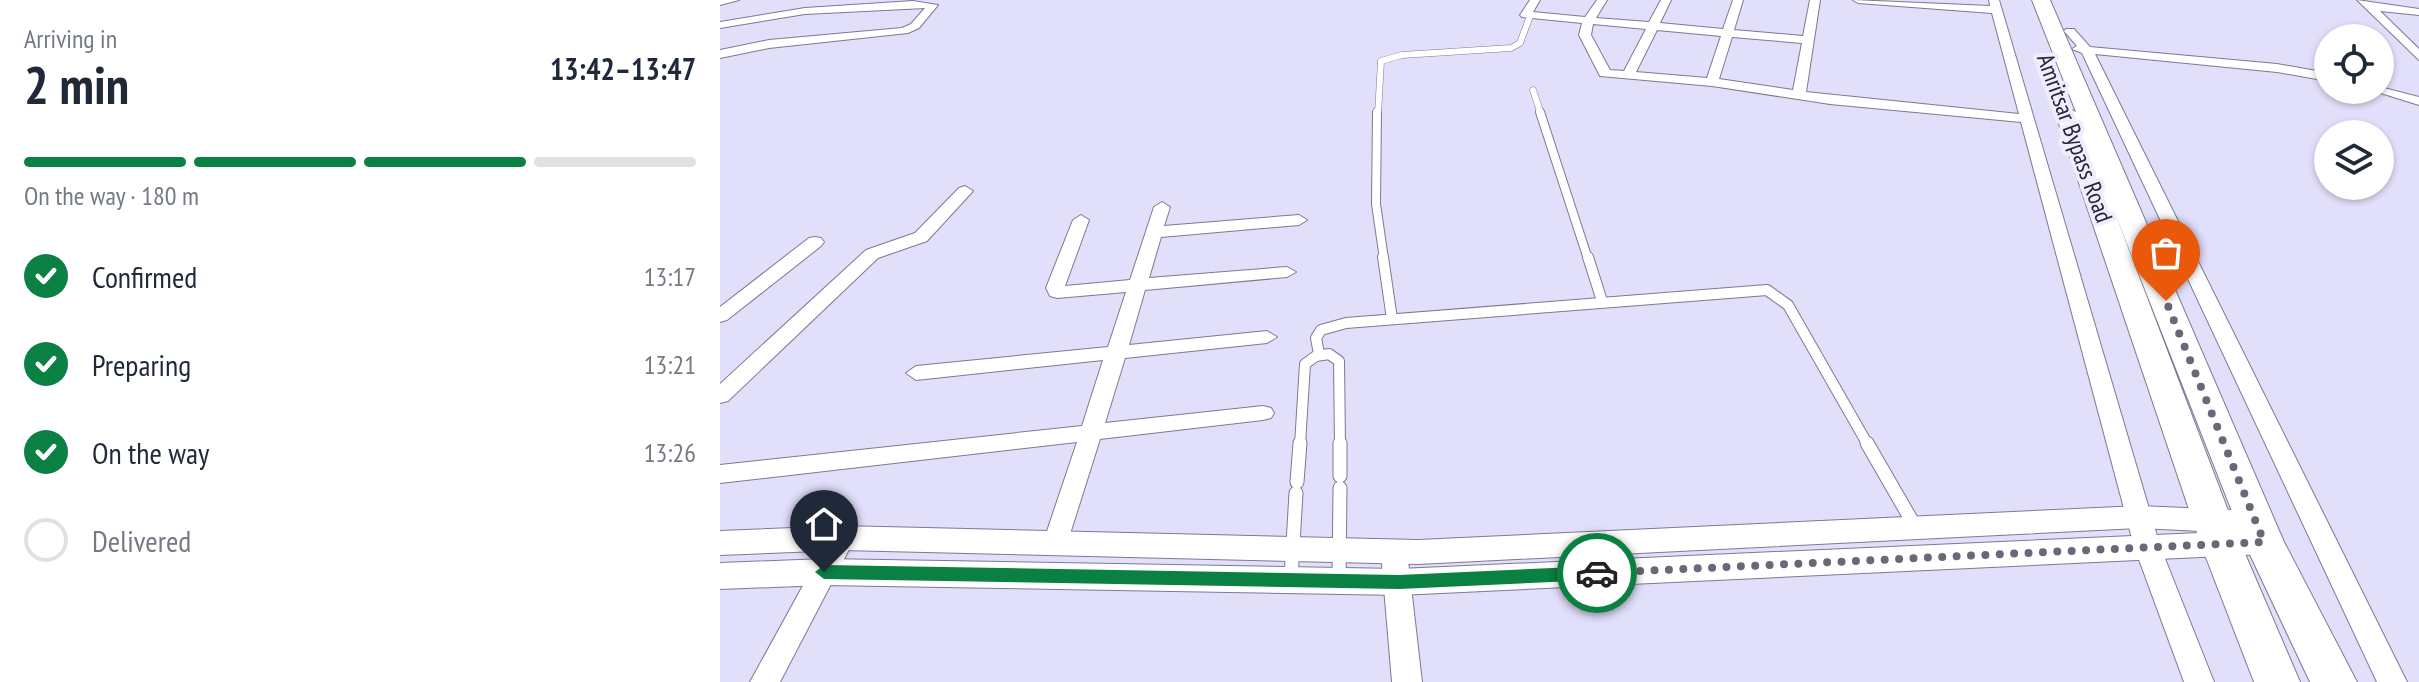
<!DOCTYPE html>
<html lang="en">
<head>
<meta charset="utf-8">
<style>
  :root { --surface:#fff; --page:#f2f2f3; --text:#1f2937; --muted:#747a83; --line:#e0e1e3; --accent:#0b8043 }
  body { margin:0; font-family:"PT Sans Narrow",sans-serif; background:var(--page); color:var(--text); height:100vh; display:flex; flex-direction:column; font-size:30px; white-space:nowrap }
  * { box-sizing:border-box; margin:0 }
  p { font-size:26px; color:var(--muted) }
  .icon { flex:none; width:44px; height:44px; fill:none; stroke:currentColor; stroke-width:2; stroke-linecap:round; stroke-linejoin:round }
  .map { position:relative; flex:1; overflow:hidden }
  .sheet { display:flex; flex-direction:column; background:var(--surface); width:720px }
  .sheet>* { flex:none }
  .fabs { position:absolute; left:1594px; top:24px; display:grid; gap:16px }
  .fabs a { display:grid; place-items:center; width:80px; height:80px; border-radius:50%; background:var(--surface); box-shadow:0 2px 6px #0004; font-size:40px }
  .pin { position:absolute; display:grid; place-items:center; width:68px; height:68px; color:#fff; margin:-82px -34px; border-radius:50% 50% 50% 0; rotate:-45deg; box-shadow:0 0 8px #0007 }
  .pin .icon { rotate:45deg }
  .courier { position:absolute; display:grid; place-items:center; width:80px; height:80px; margin:-40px; border:6px solid #0b8043; border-radius:50%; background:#fff; color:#222; box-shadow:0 2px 10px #0007 }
  .headline em { font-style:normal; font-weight:600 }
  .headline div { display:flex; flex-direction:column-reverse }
  .headline { display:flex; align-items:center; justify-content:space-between; height:136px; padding:0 24px }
  h1 { font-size:52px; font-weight:600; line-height:60px }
  .bar { display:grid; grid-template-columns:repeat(4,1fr); gap:12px 8px; align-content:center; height:96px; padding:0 24px }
  .bar i { height:10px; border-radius:6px; background:var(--line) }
  .bar .selected { background:var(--accent) }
  .bar p { grid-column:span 4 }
  ol { padding:0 24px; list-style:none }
  li { display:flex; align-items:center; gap:24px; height:88px }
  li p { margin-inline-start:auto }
  li .icon { padding:8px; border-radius:50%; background:var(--accent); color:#fff; stroke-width:4 }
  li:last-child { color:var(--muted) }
  li i { width:44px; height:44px; border:4px solid var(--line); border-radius:50% }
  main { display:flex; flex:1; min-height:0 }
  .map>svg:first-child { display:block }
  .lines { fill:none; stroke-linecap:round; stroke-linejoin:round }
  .service-far3-casing { stroke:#7c7993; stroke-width:7 }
  .service-far2-casing { stroke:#7c7993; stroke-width:10 }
  .service-far1-casing { stroke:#7c7993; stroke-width:12 }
  .service-casing { stroke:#7c7993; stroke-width:15 }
  .minor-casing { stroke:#7c7993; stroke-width:2 }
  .tertiary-casing { stroke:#7c7993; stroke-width:2 }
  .trunk-casing { stroke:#7c7993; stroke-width:2 }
  .service-far3 { stroke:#fff; stroke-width:6 }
  .service-far2 { stroke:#fff; stroke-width:8 }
  .service-far1 { stroke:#fff; stroke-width:10 }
  .service { stroke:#fff; stroke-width:13 }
  .minor { fill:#fff; fill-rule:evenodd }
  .tertiary { fill:#fff; fill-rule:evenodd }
  .trunk { fill:#fff; fill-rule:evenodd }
  .route { fill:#0b8043 }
  .done { stroke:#696778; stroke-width:8; stroke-dasharray:0 14.4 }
  .labels { text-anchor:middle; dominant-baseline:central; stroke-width:8; stroke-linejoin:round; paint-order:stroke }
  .street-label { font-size:24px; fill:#282631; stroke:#efedff }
</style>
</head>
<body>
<main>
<section class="sheet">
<div class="headline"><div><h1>2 min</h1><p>Arriving in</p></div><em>13:42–13:47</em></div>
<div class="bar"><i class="selected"></i><i class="selected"></i><i class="selected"></i><i></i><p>On the way · 180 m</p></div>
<ol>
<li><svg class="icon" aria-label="check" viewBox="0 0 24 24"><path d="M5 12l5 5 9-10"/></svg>Confirmed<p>13:17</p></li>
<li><svg class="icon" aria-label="check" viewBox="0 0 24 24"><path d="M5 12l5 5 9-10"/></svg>Preparing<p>13:21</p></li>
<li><svg class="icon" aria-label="check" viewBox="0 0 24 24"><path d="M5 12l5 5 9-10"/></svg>On the way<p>13:26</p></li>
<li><i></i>Delivered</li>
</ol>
</section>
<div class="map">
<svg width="1699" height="682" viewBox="0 0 1699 682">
  <rect width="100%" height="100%" fill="#e2dffb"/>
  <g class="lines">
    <g class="service-far3-casing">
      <path id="service-far3" d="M813 90 821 114
        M658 114 661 61 682 55 791 48 800 43 810 16"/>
    </g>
    <g class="service-far2-casing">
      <path id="service-far2" d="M657 112 656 204 664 259
        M820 112 868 259"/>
    </g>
    <g class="service-far1-casing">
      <path id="service-far1" d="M663 257 672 319
        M868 257 882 301
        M599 354 596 338 601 330 626 323 1047 290 1068 305 1148 445
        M580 445 585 364 596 356 609 354 619 361 620 445"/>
    </g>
    <g class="service-casing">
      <path id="service" d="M620 443V476
        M1147 443 1196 528
        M577 482 580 443
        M571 578 576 493
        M619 579 620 488"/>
    </g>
    <g class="minor-casing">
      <path id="minor" d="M0 0H19L0 5Z
        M810 0H820L813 12 865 17 877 0H887L876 18 929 22 941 0H951L940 23 1003 29 1013 0H1023L1014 30 1083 36 1090 0H1100L1086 92 1299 114 1272 13 1138 3 1133 0 1270 6 1269 0H1279L1440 546 1494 682H1464L1414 546 1301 122 1110 104 992 86 880 76 859 35 862 23 802 17 800 15ZM873 24 926 29 904 71 890 70 871 35ZM937 30 1001 36 987 78 916 72ZM1012 37 1082 43 1073 90 999 79Z
        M1637 0 1699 9V15L1660 11 1699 49V60Z
        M193 1 218 5 199 28 188 33 49 48 0 58V50L49 40 182 28 191 24 205 8 85 14 0 28V22L85 8Z
        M1346 29H1354L1370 47 1557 64 1608 73V81L1557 72 1375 54 1687 682H1657L1362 53 1352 49 1357 46 1344 31Z
        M1660 87 1699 97V105L1651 90H1660Z
        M245 186 253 191 207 241 158 258 8 401 0 403V384L146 250 195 233 239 188Z
        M442 202 450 207 444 226 579 215 587 220 579 225 441 237 429 278 567 267 576 272 567 277 425 290 409 345 547 331 557 337 547 343 405 358 385 423 543 406 551 408 554 413 551 418 543 420 380 439 345 550 336 553 327 550 323 543 357 442 0 483V465L362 426 383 360 196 380 186 373 196 366 388 347 406 292 337 298 330 296 326 288 353 220 361 215 369 220 345 286 410 280 434 207Z
        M95 237 101 238 104 242 101 246 7 320 0 322V307L89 238Z
        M122 528 131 531 135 538 60 682H30L113 531Z
        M674 542 683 545 687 552 702 682H672L661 552 665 545Z"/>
    </g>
    <g class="tertiary-casing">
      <path id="tertiary" d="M1419 506 1536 511 1547 514 1551 522 1545 530 1555 534 1559 542 1555 550 1544 554 679 595 104 585 0 589V563L104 559 679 569 1502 532 1419 528 698 564 122 550 0 555V531L122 526 698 540Z"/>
    </g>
    <g class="trunk-casing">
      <path id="trunk" d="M1312 0H1330L1564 542 1637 682H1590L1524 542 1393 208 1520 542 1580 682H1534L1480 542 1336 115 1347 108 1356 112Z"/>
    </g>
    <use href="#service-far3" class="service-far3"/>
    <use href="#service-far2" class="service-far2"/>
    <use href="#service-far1" class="service-far1"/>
    <use href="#service" class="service"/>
    <use href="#minor" class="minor"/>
    <use href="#tertiary" class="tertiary"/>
    <use href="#trunk" class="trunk"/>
  </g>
  <path class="route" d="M104 565 679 575 877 566 886 573 877 580 679 589 104 579 95 572Z"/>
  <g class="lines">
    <path class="done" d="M877 573 1544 542 1446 301"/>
  </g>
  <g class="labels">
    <g class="street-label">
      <text transform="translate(1355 138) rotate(70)">Amritsar Bypass Road</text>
    </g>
  </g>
</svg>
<div class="fabs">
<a><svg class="icon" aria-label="locate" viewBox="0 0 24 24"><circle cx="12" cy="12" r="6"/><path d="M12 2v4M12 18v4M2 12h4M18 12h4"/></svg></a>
<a><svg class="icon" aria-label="layers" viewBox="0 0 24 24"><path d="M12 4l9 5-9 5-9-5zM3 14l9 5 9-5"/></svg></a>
</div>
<div class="pin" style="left:1446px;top:301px;background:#ea580c"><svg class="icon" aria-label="bag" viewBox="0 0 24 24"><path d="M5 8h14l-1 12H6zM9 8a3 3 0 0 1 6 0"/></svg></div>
<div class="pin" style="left:104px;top:572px;background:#1f2937"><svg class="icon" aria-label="home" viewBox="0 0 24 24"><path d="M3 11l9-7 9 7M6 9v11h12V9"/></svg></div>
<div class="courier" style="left:877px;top:573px"><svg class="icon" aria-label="car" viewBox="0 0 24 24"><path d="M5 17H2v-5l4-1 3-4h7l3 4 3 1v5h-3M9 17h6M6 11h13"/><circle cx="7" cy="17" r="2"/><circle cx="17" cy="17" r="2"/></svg></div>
</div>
</main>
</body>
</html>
